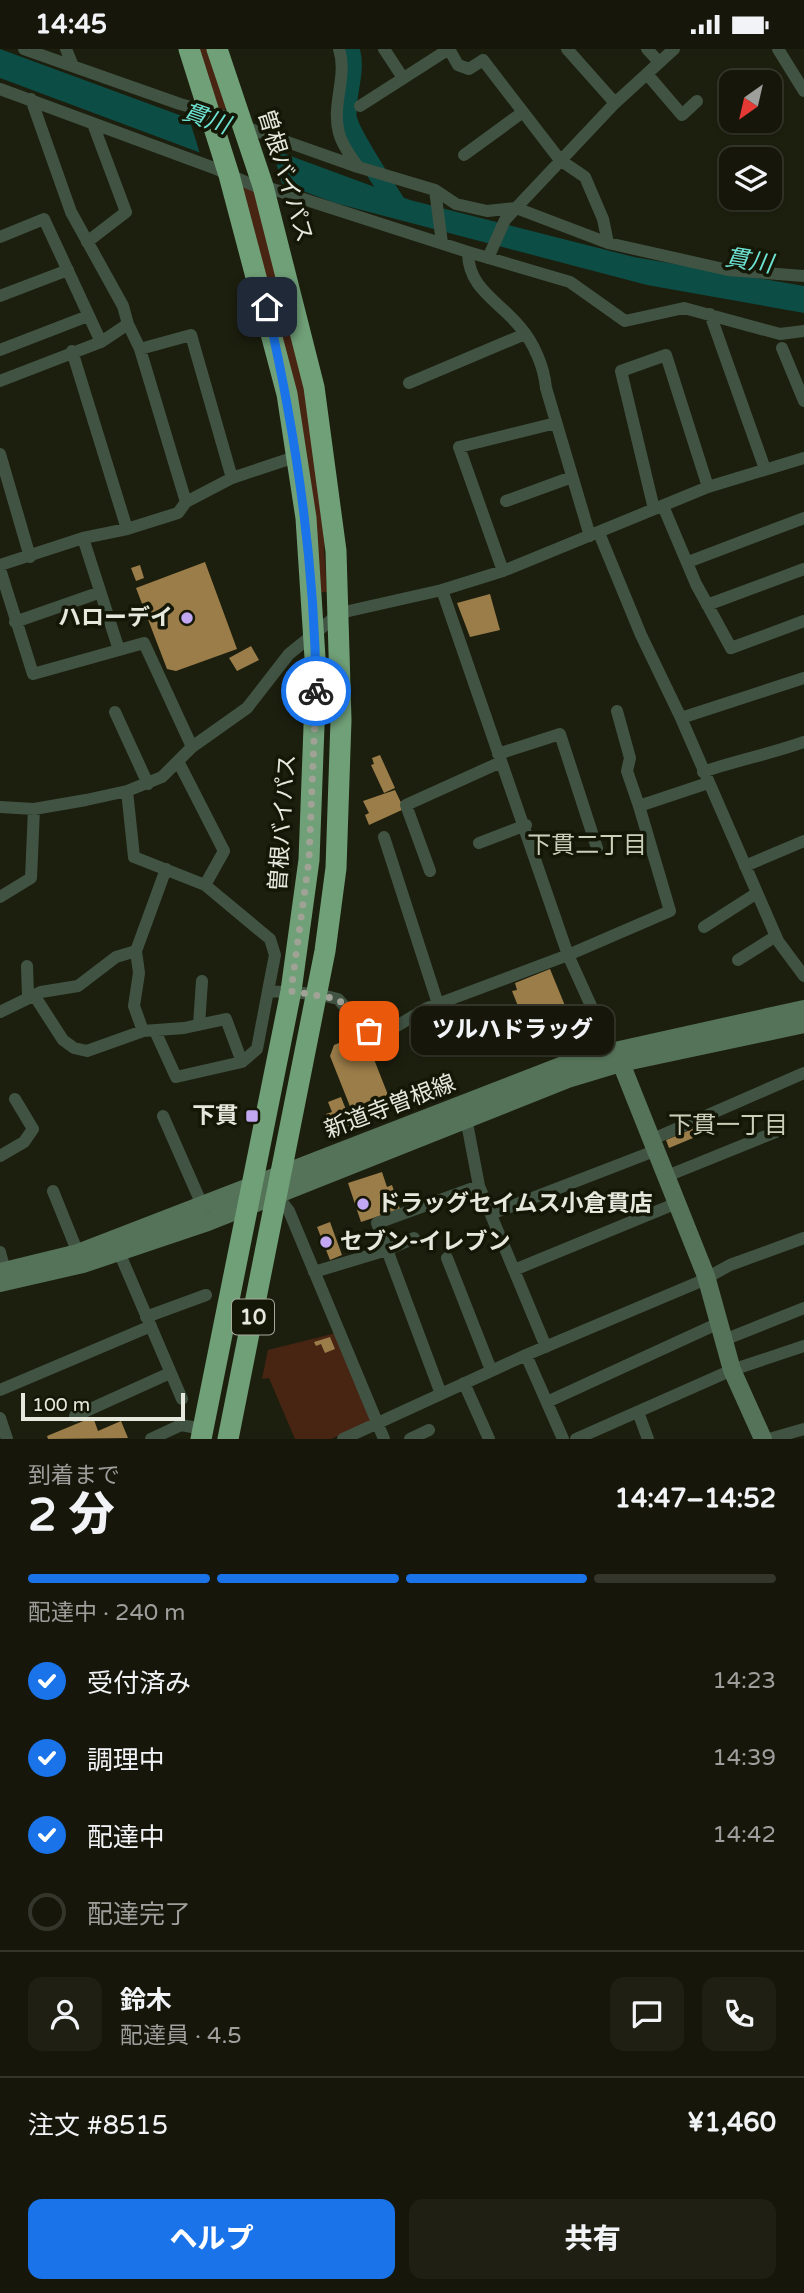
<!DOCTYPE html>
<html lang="ja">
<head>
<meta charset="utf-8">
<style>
  :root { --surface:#16170a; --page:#1f2013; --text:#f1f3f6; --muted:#9e9f9c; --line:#35362b; --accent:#1a73e8 }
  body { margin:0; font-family:"Varela Round","Noto Sans JP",sans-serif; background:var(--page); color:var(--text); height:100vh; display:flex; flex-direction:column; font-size:26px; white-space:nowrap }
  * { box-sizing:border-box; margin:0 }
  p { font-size:23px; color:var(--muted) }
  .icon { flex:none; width:38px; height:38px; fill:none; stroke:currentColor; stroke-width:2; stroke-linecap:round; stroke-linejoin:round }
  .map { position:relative; height:1390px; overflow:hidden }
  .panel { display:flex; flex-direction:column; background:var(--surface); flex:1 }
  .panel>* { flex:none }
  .needle { width:46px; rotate:214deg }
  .tools { position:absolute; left:719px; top:21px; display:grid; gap:14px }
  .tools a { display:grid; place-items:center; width:63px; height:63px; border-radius:14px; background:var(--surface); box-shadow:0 2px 5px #0004,0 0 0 2px var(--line); font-size:35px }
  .scale { position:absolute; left:21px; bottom:18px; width:164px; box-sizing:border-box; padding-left:7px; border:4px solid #e6e8dd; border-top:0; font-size:19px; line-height:24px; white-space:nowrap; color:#e6e8dd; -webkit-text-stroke:5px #141606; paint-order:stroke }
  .pin { position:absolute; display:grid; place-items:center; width:60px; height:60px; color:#fff; margin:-30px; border-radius:14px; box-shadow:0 4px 10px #0006 }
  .courier { position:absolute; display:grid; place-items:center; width:70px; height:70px; margin:-35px; border:5px solid #1a73e8; border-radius:50%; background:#fff; color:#222; box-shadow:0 2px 9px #0007 }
  .bubble { position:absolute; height:49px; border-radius:14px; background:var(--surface); box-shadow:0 2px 5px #0004,0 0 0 2px var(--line); font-size:23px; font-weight:800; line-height:49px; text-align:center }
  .head em { font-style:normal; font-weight:800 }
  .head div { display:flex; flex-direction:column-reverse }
  .head { display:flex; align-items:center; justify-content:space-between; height:119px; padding:0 28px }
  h1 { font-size:46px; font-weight:800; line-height:52px }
  .bar { display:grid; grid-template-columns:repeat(4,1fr); gap:10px 7px; align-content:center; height:84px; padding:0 28px }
  .bar i { height:9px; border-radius:5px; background:var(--line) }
  .bar .selected { background:var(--accent) }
  .bar p { grid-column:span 4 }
  .line { display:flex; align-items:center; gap:18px; padding:0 28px; border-top:2px solid var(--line) }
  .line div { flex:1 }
  .round { display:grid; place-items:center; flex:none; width:74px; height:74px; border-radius:14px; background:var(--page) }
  ol { padding:0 28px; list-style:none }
  li { display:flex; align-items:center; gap:21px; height:77px }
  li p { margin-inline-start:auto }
  li .icon { padding:7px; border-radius:50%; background:var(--accent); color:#fff; stroke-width:4 }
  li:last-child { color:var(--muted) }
  li i { width:38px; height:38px; border:4px solid var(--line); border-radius:50% }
  .cta { display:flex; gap:14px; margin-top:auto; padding:14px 28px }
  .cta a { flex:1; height:80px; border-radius:14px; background:var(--accent); color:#fff; font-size:28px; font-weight:800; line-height:80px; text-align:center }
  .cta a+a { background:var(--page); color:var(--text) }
  .status { display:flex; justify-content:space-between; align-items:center; height:49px; padding:0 35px; background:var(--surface); direction:ltr }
  .status svg { height:19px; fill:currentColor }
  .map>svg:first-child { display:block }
  .green { fill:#482413 }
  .water { fill:#0c4d46 }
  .pier { fill:#1d1f0e }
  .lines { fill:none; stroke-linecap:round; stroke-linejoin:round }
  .river { stroke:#0c4d46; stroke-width:19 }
  .building { fill:#9b7d49 }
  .street { stroke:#415444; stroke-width:12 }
  .secondary { stroke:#557359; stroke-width:18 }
  .highway { stroke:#70a078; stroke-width:21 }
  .done { stroke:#a0a295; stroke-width:7; stroke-dasharray:0 12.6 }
  .route { stroke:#1a73e8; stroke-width:9 }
  .poi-dot { fill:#c2a7f2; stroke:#141606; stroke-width:2.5 }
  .labels { text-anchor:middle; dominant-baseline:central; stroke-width:7; stroke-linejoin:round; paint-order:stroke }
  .shield { fill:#141606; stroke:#a7a99c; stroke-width:2 }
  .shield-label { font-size:21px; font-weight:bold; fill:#e6e8dd }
  .street-label { font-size:23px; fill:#e6e8dd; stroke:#141606 }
  .poi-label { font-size:23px; font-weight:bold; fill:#e6e8dd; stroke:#141606; text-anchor:end }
  .water-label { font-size:24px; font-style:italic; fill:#6de1d2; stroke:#141606 }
  .neighbourhood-label { font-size:24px; fill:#cbcfb9; stroke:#141606 }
</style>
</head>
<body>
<div class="status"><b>14:45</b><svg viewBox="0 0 49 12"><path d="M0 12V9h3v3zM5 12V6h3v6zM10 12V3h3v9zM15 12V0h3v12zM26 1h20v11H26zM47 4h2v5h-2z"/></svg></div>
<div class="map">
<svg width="804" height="1390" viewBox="0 0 804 1390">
  <rect width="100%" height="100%" fill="#1d1f0e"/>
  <path class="green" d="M195 0H210L229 57 220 64Z
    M239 134 256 142 304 328 327 479 324 500 327 543H319Z
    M336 1284 373 1371 331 1390H295L269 1329 262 1330 268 1301Z"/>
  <path class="water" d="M0 0 410 151 634 208 804 237V264L647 236 335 154 0 29Z"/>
  <path class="pier" d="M188 66 271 96 283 138 201 108Z"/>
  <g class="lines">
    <path class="river" d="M350 0C357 21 346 44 347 66 347 82 389 142 400 161"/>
  </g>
  <path class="building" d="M205 513 237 600 176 622 167 620 136 539Z
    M140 516 144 529 136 532 131 519Z
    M490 545 500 581 470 588 457 554Z
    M251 597 259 611 237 622 229 609Z
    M380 706 395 739 384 744 371 716 374 715 372 709Z
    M395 741 404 760 369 776 365 766 369 764 363 752Z
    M550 920 570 969 573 967 579 981 574 983 578 992 538 1007 512 942 517 941 515 934Z
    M356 987 360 997 368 995 390 1051 353 1065 330 1007 334 996Z
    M341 1048 352 1076 341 1080 337 1070 329 1073 326 1065 332 1063 328 1053Z
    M702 1076 705 1084 669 1099 666 1091Z
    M382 1123 387 1138 392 1136 400 1160 361 1173 348 1134Z
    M330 1173 342 1206 330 1211 317 1178Z
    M330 1288 335 1300 325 1304 321 1295 316 1297 314 1293Z
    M93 1368 98 1382 121 1372 128 1389 48 1390 47 1387Z"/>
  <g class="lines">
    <path class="street" d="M24 0 180 55 241 72
      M66 0 73 17
      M339 0C348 27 331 56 339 84 342 97 351 107 358 118
      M384 0 403 29
      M567 0 615 54
      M647 0 659 13
      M778 0 804 42
      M647 25 682 66 697 52
      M0 40 214 119 264 141
      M31 50 71 163 123 257 128 275 140 300 191 286 232 429
      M360 57 449 0 458 16 469 20 483 11 560 111 585 128 603 170 608 194
      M242 77 358 118 435 141 456 155 487 162 516 159 608 194 728 221 804 227
      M464 106 523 63
      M263 137 468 203
      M435 141 442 194
      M0 188 44 170 101 293
      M87 193 126 163 93 75
      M488 209 505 171 516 159 615 54 674 0
      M0 247 68 221
      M710 265 765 420
      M782 299 804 352
      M140 300 186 453
      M0 301 88 267
      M72 302 127 480
      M0 332 101 293 128 275
      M409 334 525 285
      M0 405 30 508
      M506 452 572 428
      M663 457 696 535 731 599 804 572
      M654 460 621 322 666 306 708 438
      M599 484 641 586 681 669 778 892 804 927
      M590 487 546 339C544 318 534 294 520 278 499 252 468 240 468 203L570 233 625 272 684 259 780 285 804 282
      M83 489 119 601
      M688 513 804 469
      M0 516 83 489 127 480 178 464 186 453 232 429 298 407
      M0 520 33 625 144 594 192 698
      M503 522 459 398 556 374
      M442 541 568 906 611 1001 617 1009
      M707 556 804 520
      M15 573 98 544
      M617 662 630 709 627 722 639 757
      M115 663 148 735
      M681 669 804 629
      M498 705 560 685 597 799
      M179 714 224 802 205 836
      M703 723C737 711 771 705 804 693
      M127 742 134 808 205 836 270 890 275 906 268 942 318 945 338 950 363 978 378 983 390 981 427 959 568 906 670 862 639 757 708 734
      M0 758 34 760 86 751 127 742 162 728 192 698 247 659 289 605 340 564 442 541 503 522 708 438 804 409
      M384 788 438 955
      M479 794 526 776
      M745 817 804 792
      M430 822 406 756 501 713
      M0 848 31 829 34 760
      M704 878 757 844
      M136 902 139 924 134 957 143 982
      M738 911 776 887
      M27 917 28 947
      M34 946 63 991 74 999 87 1002 143 982 184 979 226 970 242 1013 257 1000 268 942
      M0 963 41 943 78 937 116 908 136 902 166 820
      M199 976 202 932
      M155 982 176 1028 242 1013
      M163 1067 203 1158
      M466 1069 479 1137 546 1298
      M653 1090 804 1024
      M0 1107 24 1093 33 1080 15 1050
      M667 1127 776 1083
      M53 1142 78 1204
      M277 1146 289 1162 384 1390
      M491 1165 657 1101
      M0 1203 5 1222
      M119 1203 182 1350
      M447 1209 491 1321
      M514 1221 677 1154
      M314 1223 387 1201 414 1189
      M146 1268 206 1246
      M724 1291 804 1259
      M526 1306 563 1390
      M464 1334 489 1390
      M0 1341 151 1277
      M441 1345 377 1174 479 1137
      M547 1353 719 1274
      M638 1363 648 1390
      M75 1367 170 1324
      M0 1369 7 1390
      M151 1390 181 1376 203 1380
      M343 1390 526 1306 699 1233 730 1216 804 1189
      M410 1390 429 1381
      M576 1390 732 1321 804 1297
      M769 1390 804 1380"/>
    <path class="secondary" d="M621 1014 706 1227 732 1321 763 1390
      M0 1223 78 1204 579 1010 804 960
      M0 1234 83 1215 208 1173 568 1030 621 1014 804 975"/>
    <path class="highway" d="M189 0 229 126 287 345 306 469 316 624 309 811 291 942 201 1390
      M217 0 263 137 314 338 336 502 341 671 336 819 325 902 228 1390"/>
  </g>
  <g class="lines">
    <path class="done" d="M316 642 309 811 291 942 338 950 369 982"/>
    <path class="route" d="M267 258C296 385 315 512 316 642"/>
  </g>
  <g class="poi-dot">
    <circle cx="187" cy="569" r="7"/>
    <rect x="245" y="1060" width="14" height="14" rx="3.5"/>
    <circle cx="363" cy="1155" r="7"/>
    <circle cx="326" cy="1193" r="7"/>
  </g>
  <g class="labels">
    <rect class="shield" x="232" y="1250.5" width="42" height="35" rx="5"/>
    <g class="shield-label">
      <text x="253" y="1268">10</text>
    </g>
    <g class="street-label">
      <text transform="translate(285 127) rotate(73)">曽根バイパス</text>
      <text transform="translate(283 774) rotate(-86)">曽根バイパス</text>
      <text transform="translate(390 1058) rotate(-21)">新道寺曽根線</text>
    </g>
    <g class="poi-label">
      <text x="173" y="569">ハローデイ</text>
      <text x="238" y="1067">下貫</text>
      <text x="377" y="1155" text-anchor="start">ドラッグセイムス小倉貫店</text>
      <text x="340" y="1193" text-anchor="start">セブン-イレブン</text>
    </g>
    <g class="water-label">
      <text transform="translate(206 70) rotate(19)">貫川</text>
      <text transform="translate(749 212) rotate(9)">貫川</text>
    </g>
    <g class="neighbourhood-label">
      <text x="587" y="796">下貫二丁目</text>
      <text x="728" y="1076">下貫一丁目</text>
    </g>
  </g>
</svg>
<div class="tools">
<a><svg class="needle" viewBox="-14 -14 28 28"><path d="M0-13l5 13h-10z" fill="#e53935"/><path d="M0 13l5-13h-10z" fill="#9e9f9c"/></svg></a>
<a><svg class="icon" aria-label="layers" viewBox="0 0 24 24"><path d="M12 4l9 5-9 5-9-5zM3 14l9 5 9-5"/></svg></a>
</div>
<div class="scale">100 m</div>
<div class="pin" style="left:369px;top:982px;background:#ea580c"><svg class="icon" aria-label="bag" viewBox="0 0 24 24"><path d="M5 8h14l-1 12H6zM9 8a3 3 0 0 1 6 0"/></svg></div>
<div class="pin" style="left:267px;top:258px;background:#1f2937"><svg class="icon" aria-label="home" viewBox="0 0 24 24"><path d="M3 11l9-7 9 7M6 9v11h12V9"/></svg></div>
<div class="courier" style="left:316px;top:642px"><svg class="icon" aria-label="bike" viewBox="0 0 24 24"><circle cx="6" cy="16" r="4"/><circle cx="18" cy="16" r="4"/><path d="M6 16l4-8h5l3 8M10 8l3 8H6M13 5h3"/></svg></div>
<div class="bubble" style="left:411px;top:957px;width:203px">ツルハドラッグ</div>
</div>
<section class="panel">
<div class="head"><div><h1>2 分</h1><p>到着まで</p></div><em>14:47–14:52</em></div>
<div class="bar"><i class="selected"></i><i class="selected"></i><i class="selected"></i><i></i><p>配達中 · 240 m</p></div>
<ol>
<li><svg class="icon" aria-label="check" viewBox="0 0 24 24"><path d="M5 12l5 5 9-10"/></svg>受付済み<p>14:23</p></li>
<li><svg class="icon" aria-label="check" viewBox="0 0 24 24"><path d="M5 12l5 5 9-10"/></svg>調理中<p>14:39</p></li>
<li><svg class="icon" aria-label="check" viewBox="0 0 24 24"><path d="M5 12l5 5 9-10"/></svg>配達中<p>14:42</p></li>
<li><i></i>配達完了</li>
</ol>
<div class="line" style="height:126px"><a class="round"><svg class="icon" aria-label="person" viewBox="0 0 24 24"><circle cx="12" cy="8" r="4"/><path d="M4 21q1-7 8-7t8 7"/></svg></a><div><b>鈴木</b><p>配達員 · 4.5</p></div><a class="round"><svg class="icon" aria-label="chat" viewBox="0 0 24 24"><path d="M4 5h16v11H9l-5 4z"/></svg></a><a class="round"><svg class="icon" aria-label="phone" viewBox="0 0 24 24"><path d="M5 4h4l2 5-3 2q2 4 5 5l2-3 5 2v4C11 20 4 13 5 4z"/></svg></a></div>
<div class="line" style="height:91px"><div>注文 #8515</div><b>¥1,460</b></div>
<div class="cta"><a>ヘルプ</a><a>共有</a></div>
</section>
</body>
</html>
